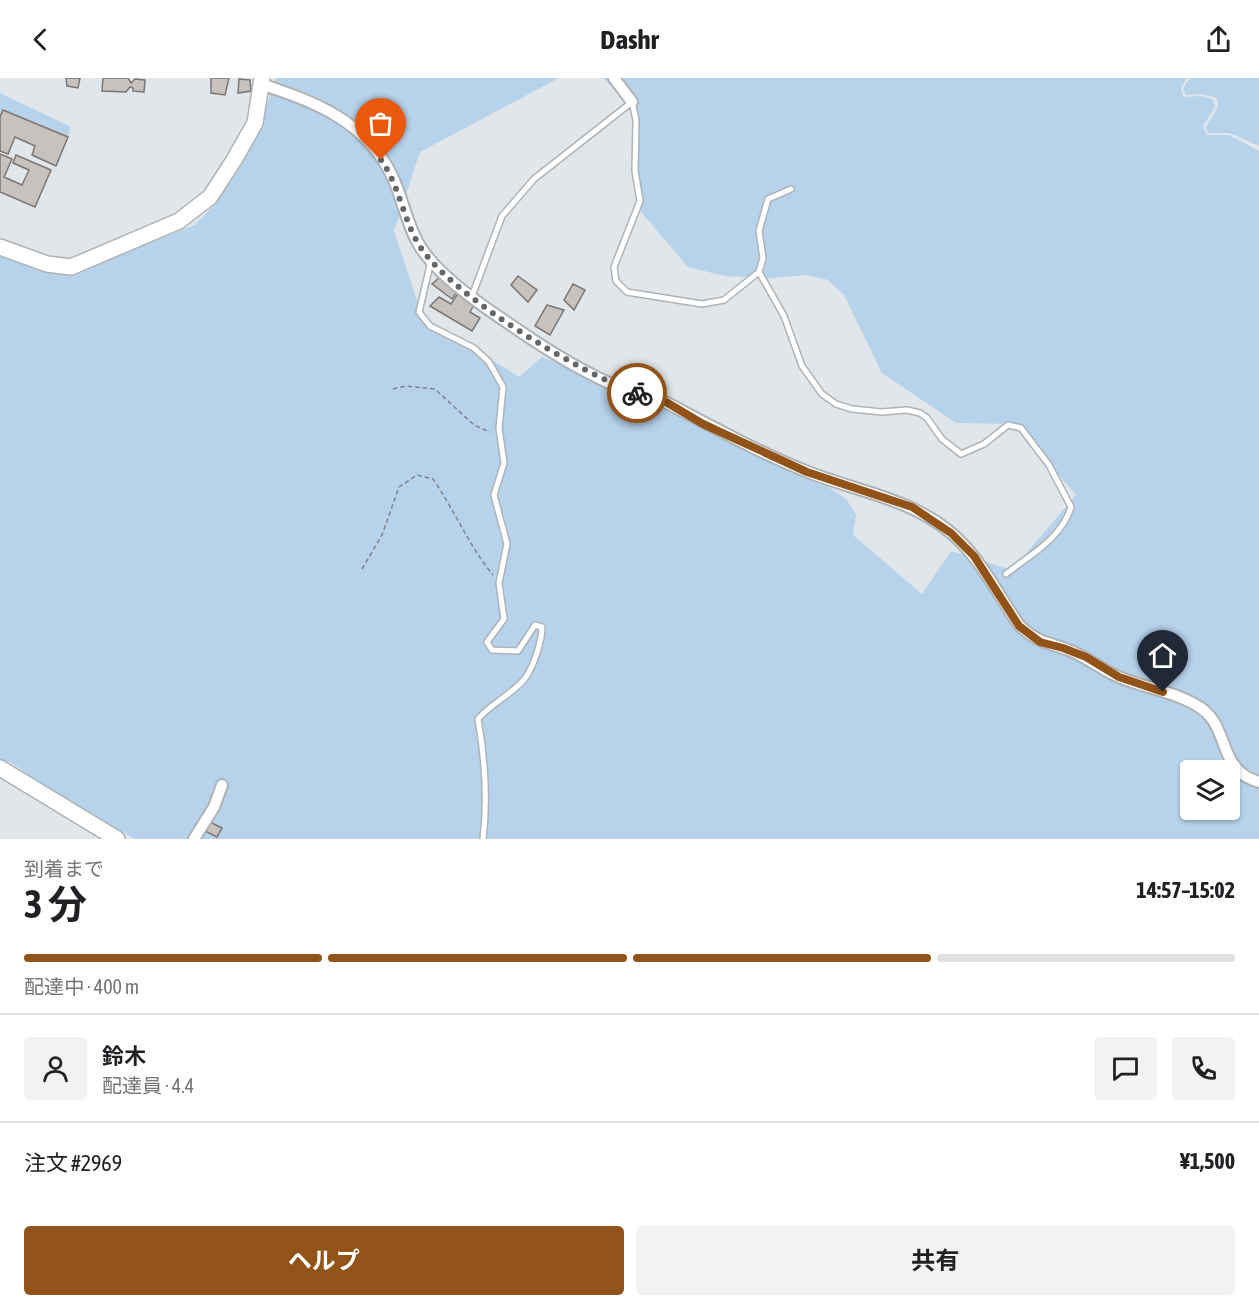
<!DOCTYPE html>
<html lang="ja">
<head>
<meta charset="utf-8">
<style>
  :root { --surface:#fff; --page:#f2f2f2; --text:#202124; --muted:#757577; --line:#e0e0e0; --accent:#915318 }
  body { margin:0; font-family:"Asap Condensed","Noto Sans JP",sans-serif; background:var(--page); color:var(--text); height:100vh; display:flex; flex-direction:column; font-size:22px; white-space:nowrap }
  * { box-sizing:border-box; margin:0 }
  p { font-size:20px; color:var(--muted) }
  .icon { flex:none; width:33px; height:33px; fill:none; stroke:currentColor; stroke-width:2; stroke-linecap:round; stroke-linejoin:round }
  .map { position:relative; height:761px; overflow:hidden }
  .sheet { display:flex; flex-direction:column; background:var(--surface); flex:1 }
  .sheet>* { flex:none }
  .tools { position:absolute; left:1180px; top:682px; display:grid; gap:12px }
  .tools a { display:grid; place-items:center; width:60px; height:60px; border-radius:6px; background:var(--surface); box-shadow:0 2px 4px #0004; font-size:30px }
  .pin { position:absolute; display:grid; place-items:center; width:51px; height:51px; color:#fff; margin:-62px -26px; border-radius:50% 50% 50% 0; rotate:-45deg; box-shadow:0 0 6px #0007 }
  .pin .icon { rotate:45deg }
  .courier { position:absolute; display:grid; place-items:center; width:60px; height:60px; margin:-30px; border:4px solid #915318; border-radius:50%; background:#fff; color:#222; box-shadow:0 2px 8px #0007 }
  .summary em { font-style:normal; font-weight:700 }
  .summary div { display:flex; flex-direction:column-reverse }
  .summary { display:flex; align-items:center; justify-content:space-between; height:102px; padding:0 24px }
  h1 { font-size:39px; font-weight:700; line-height:45px }
  .bar { display:grid; grid-template-columns:repeat(4,1fr); gap:9px 6px; align-content:center; height:72px; padding:0 24px }
  .bar i { height:8px; border-radius:4px; background:var(--line) }
  .bar .active { background:var(--accent) }
  .bar p { grid-column:span 4 }
  .line { display:flex; align-items:center; gap:15px; padding:0 24px; border-top:2px solid var(--line) }
  .line div { flex:1 }
  .round { display:grid; place-items:center; flex:none; width:63px; height:63px; border-radius:6px; background:var(--page) }
  .cta { display:flex; gap:12px; margin-top:auto; padding:12px 24px }
  .cta a { flex:1; height:69px; border-radius:6px; background:var(--accent); color:#fff; font-size:24px; font-weight:700; line-height:69px; text-align:center }
  .cta a+a { background:var(--page); color:var(--text) }
  header { display:flex; justify-content:space-between; align-items:center; height:78px; padding:0 24px; background:var(--surface); font-size:27px; font-weight:700 }
  .map>svg:first-child { display:block }
  .green { fill:#b7d2eb; fill-rule:evenodd }
  .building { fill:#c7c2be; stroke:#7b7673; stroke-width:1.5 }
  .lines { fill:none; stroke-linecap:round; stroke-linejoin:round }
  .lane-casing { stroke:#aeb3b7; stroke-width:8 }
  .street-casing { stroke:#aeb3b7; stroke-width:14 }
  .secondary-casing { stroke:#aeb3b7; stroke-width:18 }
  .path { stroke:#7f8285; stroke-width:1.5; stroke-dasharray:4.5 3; stroke-linecap:butt }
  .lane { stroke:#fff; stroke-width:5 }
  .street { stroke:#fff; stroke-width:10 }
  .secondary { stroke:#fff; stroke-width:15 }
  .done { stroke:#646769; stroke-width:6; stroke-dasharray:0 10.8 }
  .route { stroke:#915318; stroke-width:8 }
</style>
</head>
<body>
<header><svg class="icon" aria-label="back" viewBox="0 0 24 24"><path d="M15 5l-7 7 7 7"/></svg>Dashr<svg class="icon" aria-label="share" viewBox="0 0 24 24"><path d="M12 15V3M7 8l5-5 5 5M5 13v7h14v-7"/></svg></header>
<div class="map">
<svg width="1259" height="761" viewBox="0 0 1259 761">
  <rect width="100%" height="100%" fill="#e1e6ea"/>
  <path class="green" d="M276 0H559L420 74 394 153 422 238 519 299 542 279 627 312 807 394 847 422 856 437 853 457 922 516 951 473 1012 492 1076 417 1014 346 956 345 882 295 844 217 828 202 806 197 772 200 725 198 688 189 637 129 633 28 603 0H1187L1181 10 1183 19 1201 18 1212 21 1215 29 1203 48 1207 57H1229L1259 73V761H135L60 719 12 685 0 681V173L69 181 126 174 195 147 217 124 240 90 262 42ZM1191 693H1230V732H1191Z
    M1190 0H1259V68L1230 55H1208L1206 49 1218 29 1217 20 1201 16 1186 17 1183 10Z
    M0 15 71 49 68 59 3 32 0 40Z"/>
  <path class="building" d="M66 0H80L78 10 67 8Z
    M103 0H128L131 5 135 1 145 2 144 14 133 13V10L130 9 126 14 102 13Z
    M229 0 225 17 211 15V0Z
    M239 1 250 2 251 13 238 15Z
    M3 32 68 59 56 88 32 77 35 68 15 59 8 76 0 73V39Z
    M0 76 12 81 4 99 22 107 29 92 13 85 16 77 51 92 35 129 0 114Z
    M518 198 537 212 528 224 511 207Z
    M440 199 458 212 452 221 432 206Z
    M573 206 585 212 574 232 564 222Z
    M459 214 474 227 470 234 480 240 472 253 430 228 439 219 451 226Z
    M547 227 564 232 550 257 535 248Z
    M210 744 222 750 217 759 205 753Z"/>
  <g class="lines">
    <g class="lane-casing">
      <path id="lane" d="M431 183 419 234 430 248 474 270 489 284 503 309 499 350 504 385 494 417 507 466 499 505 504 541 487 564 492 572 518 573 535 547 542 549C542 563 534 587 526 599 515 615 491 625 478 641 485 681 488 720 483 761
        M759 194 784 238 802 288 822 316 836 326 852 331 882 334 907 332 920 335 927 340 942 361 961 376 984 366 1008 347 1021 350 1049 387 1071 429C1062 460 1030 477 1006 496
        M472 218 502 138 534 101 632 24 636 42 635 93 640 123 614 189 616 203 627 214 702 226 724 222 759 194 763 180 759 153 768 121 791 111"/>
    </g>
    <g class="street-casing">
      <path id="street" d="M614 0 632 24
        M261 6C315 24 366 43 392 98 403 120 407 149 421 170 444 205 498 238 533 262 557 278 583 293 609 305 628 314 650 316 669 326 715 350 760 375 808 394 856 413 909 420 950 454 980 479 997 515 1019 547 1040 567 1047 563 1071 573 1088 580 1102 592 1119 599 1144 610 1173 613 1196 627 1232 646 1215 692 1259 704
        M194 761 214 729 222 707"/>
    </g>
    <g class="secondary-casing">
      <path id="secondary" d="M0 169 47 186 71 189 179 143 210 119 234 82 255 45 262 0
        M0 690 117 761"/>
    </g>
    <path class="path" d="M393 311 406 308 435 311 474 347 490 354
      M362 491 382 457 399 409 417 397 433 401C455 433 469 468 493 497"/>
    <use href="#lane" class="lane"/>
    <use href="#street" class="street"/>
    <use href="#secondary" class="secondary"/>
  </g>
  <g class="lines">
    <path class="done" d="M381 82C400 108 403 143 421 170 455 220 580 295 637 315"/>
    <path class="route" d="M637 315 666 324 703 346 807 394 912 429 951 455 974 478 1019 548 1040 564 1063 570 1086 579 1119 599 1163 614"/>
  </g>
</svg>
<div class="tools">
<a><svg class="icon" aria-label="layers" viewBox="0 0 24 24"><path d="M12 4l9 5-9 5-9-5zM3 14l9 5 9-5"/></svg></a>
</div>
<div class="pin" style="left:381px;top:82px;background:#ea580c"><svg class="icon" aria-label="bag" viewBox="0 0 24 24"><path d="M5 8h14l-1 12H6zM9 8a3 3 0 0 1 6 0"/></svg></div>
<div class="pin" style="left:1163px;top:614px;background:#1f2937"><svg class="icon" aria-label="home" viewBox="0 0 24 24"><path d="M3 11l9-7 9 7M6 9v11h12V9"/></svg></div>
<div class="courier" style="left:637px;top:315px"><svg class="icon" aria-label="bike" viewBox="0 0 24 24"><circle cx="6" cy="16" r="4"/><circle cx="18" cy="16" r="4"/><path d="M6 16l4-8h5l3 8M10 8l3 8H6M13 5h3"/></svg></div>
</div>
<section class="sheet">
<div class="summary"><div><h1>3 分</h1><p>到着まで</p></div><em>14:57–15:02</em></div>
<div class="bar"><i class="active"></i><i class="active"></i><i class="active"></i><i></i><p>配達中 · 400 m</p></div>
<div class="line" style="height:108px"><a class="round"><svg class="icon" aria-label="person" viewBox="0 0 24 24"><circle cx="12" cy="8" r="4"/><path d="M4 21q1-7 8-7t8 7"/></svg></a><div><b>鈴木</b><p>配達員 · 4.4</p></div><a class="round"><svg class="icon" aria-label="chat" viewBox="0 0 24 24"><path d="M4 5h16v11H9l-5 4z"/></svg></a><a class="round"><svg class="icon" aria-label="phone" viewBox="0 0 24 24"><path d="M5 4h4l2 5-3 2q2 4 5 5l2-3 5 2v4C11 20 4 13 5 4z"/></svg></a></div>
<div class="line" style="height:78px"><div>注文 #2969</div><b>¥1,500</b></div>
<div class="cta"><a>ヘルプ</a><a>共有</a></div>
</section>
</body>
</html>
